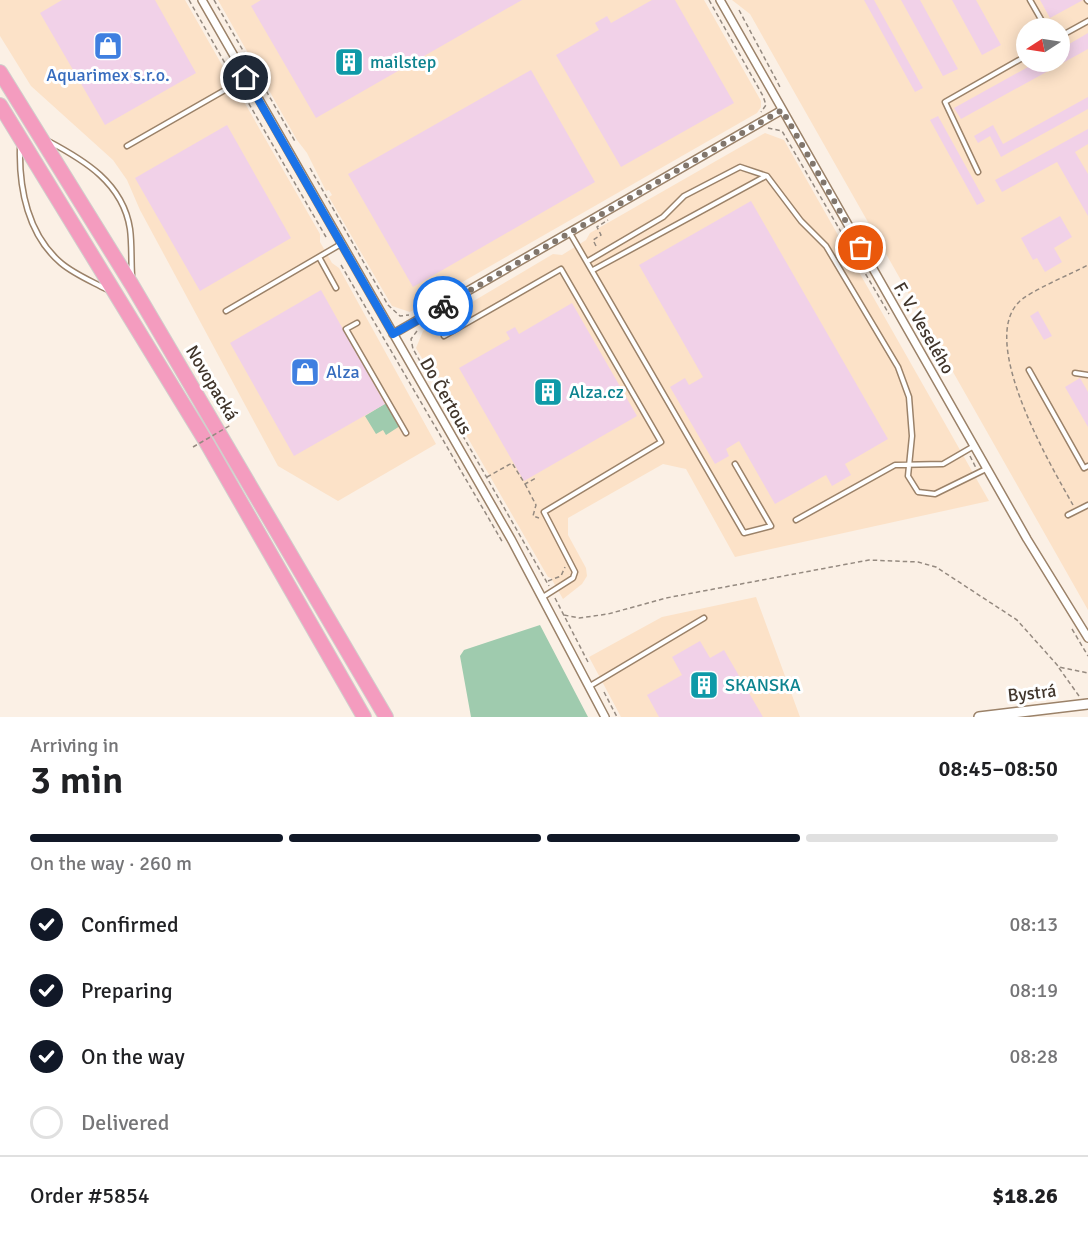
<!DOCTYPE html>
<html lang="en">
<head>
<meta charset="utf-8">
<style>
  :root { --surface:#fff; --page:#f6f6f6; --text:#202124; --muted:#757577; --line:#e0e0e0; --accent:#111827 }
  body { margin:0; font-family:Signika,sans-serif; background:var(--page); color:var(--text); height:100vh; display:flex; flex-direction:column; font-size:22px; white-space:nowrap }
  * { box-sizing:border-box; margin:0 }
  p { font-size:20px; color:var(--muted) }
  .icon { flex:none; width:33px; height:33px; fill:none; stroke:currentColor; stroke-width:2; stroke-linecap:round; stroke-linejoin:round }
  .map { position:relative; height:717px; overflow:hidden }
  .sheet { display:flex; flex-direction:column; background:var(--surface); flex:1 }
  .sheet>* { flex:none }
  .needle { width:39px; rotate:258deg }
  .controls { position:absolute; left:1016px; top:18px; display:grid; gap:12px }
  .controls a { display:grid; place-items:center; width:54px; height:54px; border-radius:50%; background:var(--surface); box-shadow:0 3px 15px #0003; font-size:30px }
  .pin { position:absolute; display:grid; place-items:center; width:51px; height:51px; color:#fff; margin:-26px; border:3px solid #fff; border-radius:50%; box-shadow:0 2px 6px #0007 }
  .courier { position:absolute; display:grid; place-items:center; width:60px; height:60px; margin:-30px; border:4px solid #1a73e8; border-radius:50%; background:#fff; color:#222; box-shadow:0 2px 8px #0007 }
  .headline em { font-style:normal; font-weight:600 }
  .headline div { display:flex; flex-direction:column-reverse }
  .headline { display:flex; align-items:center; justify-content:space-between; height:102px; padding:0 30px }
  h1 { font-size:39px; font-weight:600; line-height:45px }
  .bar { display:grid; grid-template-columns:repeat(4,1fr); gap:9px 6px; align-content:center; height:72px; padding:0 30px }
  .bar i { height:8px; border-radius:4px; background:var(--line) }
  .bar .current { background:var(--accent) }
  .bar p { grid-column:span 4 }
  .line { display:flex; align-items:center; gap:15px; padding:0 30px; border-top:2px solid var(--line) }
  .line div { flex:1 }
  ol { padding:0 30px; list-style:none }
  li { display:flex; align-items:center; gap:18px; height:66px }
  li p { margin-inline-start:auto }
  li .icon { padding:6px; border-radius:50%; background:var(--accent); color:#fff; stroke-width:4 }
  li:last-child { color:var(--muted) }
  li i { width:33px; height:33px; border:3px solid var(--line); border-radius:50% }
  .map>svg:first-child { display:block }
  .built { fill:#fce2c8; fill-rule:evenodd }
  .green { fill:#9fcbae }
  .building { fill:#f1d1e8 }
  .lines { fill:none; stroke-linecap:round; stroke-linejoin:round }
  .service-casing { stroke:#9b8269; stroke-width:7 }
  .minor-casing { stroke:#9b8269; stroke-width:10 }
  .tertiary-casing { stroke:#9b8269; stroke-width:12 }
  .motorway-casing { stroke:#d1cfcc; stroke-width:16 }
  .path { stroke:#958a80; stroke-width:1.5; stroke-dasharray:4.5 3; stroke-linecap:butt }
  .service { stroke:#fff; stroke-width:4 }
  .minor { stroke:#fff; stroke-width:7 }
  .tertiary { stroke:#fff; stroke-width:9 }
  .motorway { stroke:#f49cbf; stroke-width:14 }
  .path-bridge { stroke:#958a80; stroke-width:1.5; stroke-dasharray:4.5 3; stroke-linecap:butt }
  .done { stroke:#81766c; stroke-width:6; stroke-dasharray:0 10.8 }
  .route { stroke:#1a73e8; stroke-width:8 }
  .labels { text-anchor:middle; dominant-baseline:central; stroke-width:6; stroke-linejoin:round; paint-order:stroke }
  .culture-label { font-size:18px; fill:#0d838f; stroke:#fff; text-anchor:start }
  .shop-label { font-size:18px; fill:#366cbe; stroke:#fff }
  .street-label { font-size:18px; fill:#40352b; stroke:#fff }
</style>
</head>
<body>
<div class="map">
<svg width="1088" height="717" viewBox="0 0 1088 717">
  <rect width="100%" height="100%" fill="#fbf0e5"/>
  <path class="built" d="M0 0H185L226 72V77L237 97 243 100 320 234V242L332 263 339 268 436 444 338 501 278 466 140 210 127 180 113 160 31 86 0 36Z
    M218 0H704L761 101V107L757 113 410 312 392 306 329 197 332 195 329 190 326 191 307 153 297 140Z
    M732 0H1088V610L750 14ZM1026 28H1059V62H1026Z
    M765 133 784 140 989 501 735 557 686 469 663 464 568 518V535L586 568 587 576 582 584 563 599 551 578 548 577 416 348 423 331 553 254 562 255 586 240 590 233Z
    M756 597 800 717H621L589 657 662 617Z"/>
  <path class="green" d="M386 403 400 426 386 435 383 430 376 434 365 416Z
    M540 625 588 717H471L460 656 464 650Z"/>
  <path class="building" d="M62 0H155L196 73 105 125 40 13Z
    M261 0H522L316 118 251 6Z
    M652 0H675L734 103 621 167 556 55 599 30 595 23 607 16 611 23Z
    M864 0H874L923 88 915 92Z
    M901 0H920L958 69 943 76Z
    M952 0H976L1001 45 982 55Z
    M1040 0H1083L1050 18Z
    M1088 33V49L961 119 954 108 1037 62H1059V50Z
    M531 70 595 182 413 287 348 174Z
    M1088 97V109L1001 157 990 136 978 143 974 136 993 125 1003 144Z
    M938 116 985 201 977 205 930 120Z
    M227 125 291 238 200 291 135 178Z
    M1088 129V144L1075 152 1088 174V216L1057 162 1002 192 995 180Z
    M751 201 888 439 845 464 851 475 832 486 826 475 775 504 739 441 726 449 729 456 715 464 670 387 685 378 689 385 703 377 639 265Z
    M1060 216 1072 237 1054 248 1062 262 1045 272 1037 258 1033 260 1021 238Z
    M321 290 385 404 294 456 230 343Z
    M572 303 637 416 524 481 459 368 510 339 506 332 515 327 519 334Z
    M1038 311 1052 336 1044 340 1030 316Z
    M1080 378 1088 392V427L1065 387Z
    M700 641 710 658 724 650 763 717H659L647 695 682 675 672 657Z"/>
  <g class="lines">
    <g class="service-casing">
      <path id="service" d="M1030 0 1046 28
        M1087 0 1088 1
        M1059 37 1088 21
        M48 141C84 160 123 183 130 229 132 244 131 260 132 275
        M127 146 246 78
        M20 148C19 189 28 235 61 263 74 274 91 281 106 289
        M978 172 945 102 1026 56
        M570 233 744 533 771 526 735 464
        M319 257 336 288
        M588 261 663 217 684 196 740 167 767 176 801 221 826 246 898 367 909 397 912 436 908 476 918 492 935 494 986 469
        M593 270 766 176
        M226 311 341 244
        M357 323 346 329 406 433
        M444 336 561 269 661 442 544 512 575 572 573 578 543 597
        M1029 370 1084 468 1088 466
        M1075 373 1088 375
        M1068 515 1088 505
        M796 520 895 465 943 464 974 446
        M590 686 704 618"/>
    </g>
    <g class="minor-casing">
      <path id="minor" d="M202 0 511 539 605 717
        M720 0 1027 539 1088 638
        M393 334 782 110"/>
    </g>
    <g class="tertiary-casing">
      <path id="tertiary" d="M979 717 1088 704"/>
    </g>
    <g class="motorway-casing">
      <path id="motorway" d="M0 72 132 285 386 717
        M0 105 205 440 364 717"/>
    </g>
    <path class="path" d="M189 0 230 72
      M214 0 296 143
      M709 0 763 96 766 105 761 112
      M739 10 780 87
      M245 97 326 237
      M768 128 782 131 889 314
      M310 168 388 305 400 316 409 315
      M596 246 593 240 601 235 597 227 608 220
      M341 265 503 543
      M417 331 411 339 413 349 549 586
      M970 456 976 468
      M487 477 512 463 525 484 536 478
      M525 484 536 505 533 516 539 518
      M1073 505C1051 466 978 342 1019 302 1028 292 1073 273 1088 265
      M548 581 561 576 565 567
      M555 598 589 664
      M564 615 579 618 608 614 666 598 869 560 918 562 936 567 1017 620 1059 667 1088 673
      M1072 629 1088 656
      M1059 668 1079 696
      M604 692 617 717"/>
    <use href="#service" class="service"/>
    <use href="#minor" class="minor"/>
    <use href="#tertiary" class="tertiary"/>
    <use href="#motorway" class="motorway"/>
    <path class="path-bridge" d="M193 447 231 425"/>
  </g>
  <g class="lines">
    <path class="done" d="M443 306 782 110 861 248"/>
    <path class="route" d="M246 78 393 334 443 306"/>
  </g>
  <defs>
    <g id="shop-square" transform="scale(1.5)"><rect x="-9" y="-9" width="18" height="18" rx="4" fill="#3f7fe0" stroke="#fff"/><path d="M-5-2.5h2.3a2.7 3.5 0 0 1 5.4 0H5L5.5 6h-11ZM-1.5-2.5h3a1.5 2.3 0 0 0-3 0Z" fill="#fff"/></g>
    <g id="building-square" transform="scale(1.5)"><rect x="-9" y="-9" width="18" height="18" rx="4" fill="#0f9aa8" stroke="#fff"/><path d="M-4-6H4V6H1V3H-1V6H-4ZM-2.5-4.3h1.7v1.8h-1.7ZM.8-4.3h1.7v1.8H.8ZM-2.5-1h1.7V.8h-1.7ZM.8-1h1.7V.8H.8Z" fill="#fff"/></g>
  </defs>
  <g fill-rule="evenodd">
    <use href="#shop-square" x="108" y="46"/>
    <use href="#building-square" x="349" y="62"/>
    <use href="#shop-square" x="305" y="372"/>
    <use href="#building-square" x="548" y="392"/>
    <use href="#building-square" x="704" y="685"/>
  </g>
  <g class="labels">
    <g class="culture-label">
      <text x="370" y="62">mailstep</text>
      <text x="569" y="392">Alza.cz</text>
      <text x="725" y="685">SKANSKA</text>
    </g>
    <g class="shop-label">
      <text x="108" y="75">Aquarimex s.r.o.</text>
      <text x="326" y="372" text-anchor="start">Alza</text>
    </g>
    <g class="street-label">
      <text transform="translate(924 328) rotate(60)">F. V. Veselého</text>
      <text transform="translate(212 383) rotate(59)">Novopacká</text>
      <text transform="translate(446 396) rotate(60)">Do Čertous</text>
      <text transform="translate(1032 693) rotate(-6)">Bystrá</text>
    </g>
  </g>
</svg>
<div class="controls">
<a><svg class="needle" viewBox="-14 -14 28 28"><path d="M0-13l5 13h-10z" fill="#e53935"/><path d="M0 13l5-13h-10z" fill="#757577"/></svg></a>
</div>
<div class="pin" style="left:861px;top:248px;background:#ea580c"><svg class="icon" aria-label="bag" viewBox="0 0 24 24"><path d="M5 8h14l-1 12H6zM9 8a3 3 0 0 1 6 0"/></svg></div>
<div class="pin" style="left:246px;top:78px;background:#1f2937"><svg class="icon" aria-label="home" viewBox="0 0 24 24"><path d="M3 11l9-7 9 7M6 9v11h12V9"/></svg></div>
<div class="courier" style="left:443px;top:306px"><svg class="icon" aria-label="bike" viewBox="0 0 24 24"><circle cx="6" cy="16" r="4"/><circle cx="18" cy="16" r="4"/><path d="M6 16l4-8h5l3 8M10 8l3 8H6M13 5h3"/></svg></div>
</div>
<section class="sheet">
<div class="headline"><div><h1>3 min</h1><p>Arriving in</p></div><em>08:45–08:50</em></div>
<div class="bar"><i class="current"></i><i class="current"></i><i class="current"></i><i></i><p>On the way · 260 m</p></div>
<ol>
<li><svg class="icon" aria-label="check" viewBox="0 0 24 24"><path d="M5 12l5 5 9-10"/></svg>Confirmed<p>08:13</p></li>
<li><svg class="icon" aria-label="check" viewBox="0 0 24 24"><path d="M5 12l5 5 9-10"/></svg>Preparing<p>08:19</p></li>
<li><svg class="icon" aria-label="check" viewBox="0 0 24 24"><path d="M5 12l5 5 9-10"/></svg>On the way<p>08:28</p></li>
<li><i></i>Delivered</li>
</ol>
<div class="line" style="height:78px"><div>Order #5854</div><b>$18.26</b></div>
</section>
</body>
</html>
